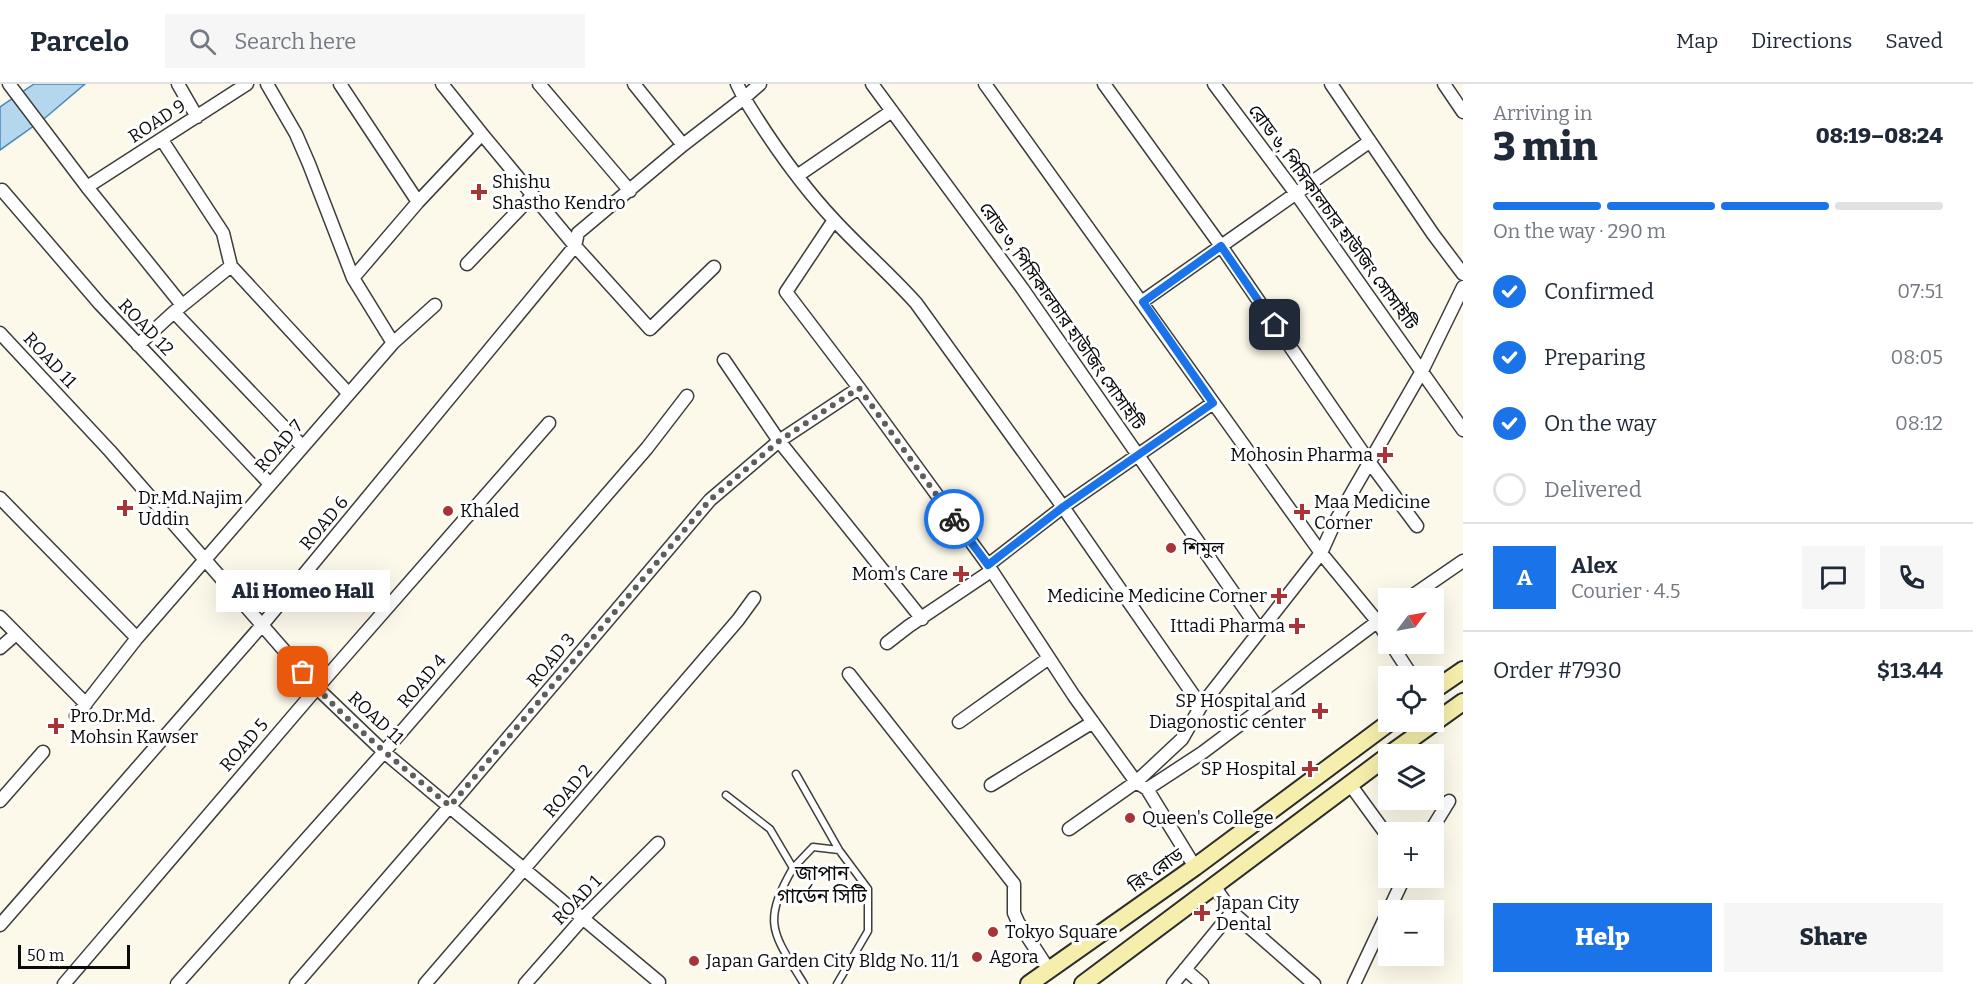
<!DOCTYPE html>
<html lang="en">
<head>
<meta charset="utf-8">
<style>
  :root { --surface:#fff; --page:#f6f6f7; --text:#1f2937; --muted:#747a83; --line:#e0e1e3; --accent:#1a73e8 }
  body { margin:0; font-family:Bitter,"Noto Sans Bengali",serif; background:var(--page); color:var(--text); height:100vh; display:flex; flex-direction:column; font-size:22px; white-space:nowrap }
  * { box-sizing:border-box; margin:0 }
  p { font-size:20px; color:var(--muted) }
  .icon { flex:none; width:33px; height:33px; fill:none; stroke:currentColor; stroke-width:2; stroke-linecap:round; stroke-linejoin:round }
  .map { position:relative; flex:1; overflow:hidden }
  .side { display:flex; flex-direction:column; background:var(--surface); width:510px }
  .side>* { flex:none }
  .needle { width:39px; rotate:58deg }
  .controls { position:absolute; left:1378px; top:504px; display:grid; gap:12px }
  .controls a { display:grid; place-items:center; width:66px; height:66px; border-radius:0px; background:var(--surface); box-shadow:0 6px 24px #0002; font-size:30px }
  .scale { position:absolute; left:18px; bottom:15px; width:112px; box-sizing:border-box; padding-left:6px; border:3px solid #0a0a0a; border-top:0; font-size:16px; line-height:21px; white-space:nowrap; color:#0a0a0a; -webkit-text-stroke:4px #fff; paint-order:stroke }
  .pin { position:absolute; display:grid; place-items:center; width:51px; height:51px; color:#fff; margin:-26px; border-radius:12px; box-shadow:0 3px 9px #0006 }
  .courier { position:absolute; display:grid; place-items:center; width:60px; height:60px; margin:-30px; border:4px solid #1a73e8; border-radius:50%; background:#fff; color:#222; box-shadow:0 2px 8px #0007 }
  .bubble { position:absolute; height:42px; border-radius:0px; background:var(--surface); box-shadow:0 6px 24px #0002; font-size:20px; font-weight:800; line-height:42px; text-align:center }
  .head em { font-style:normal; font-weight:800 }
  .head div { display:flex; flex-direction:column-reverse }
  .head { display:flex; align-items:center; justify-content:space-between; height:102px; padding:0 30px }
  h1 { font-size:39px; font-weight:800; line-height:45px }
  .bar { display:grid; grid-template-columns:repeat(4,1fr); gap:9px 6px; align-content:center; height:72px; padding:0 30px }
  .bar i { height:8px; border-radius:4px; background:var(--line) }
  .bar .active { background:var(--accent) }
  .bar p { grid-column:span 4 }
  .line { display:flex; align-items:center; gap:15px; padding:0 30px; border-top:2px solid var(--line) }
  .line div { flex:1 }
  .round { display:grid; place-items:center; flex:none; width:63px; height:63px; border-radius:0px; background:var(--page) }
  ol { padding:0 30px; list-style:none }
  li { display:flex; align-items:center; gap:18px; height:66px }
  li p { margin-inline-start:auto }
  li .icon { padding:6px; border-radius:50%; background:var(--accent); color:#fff; stroke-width:4 }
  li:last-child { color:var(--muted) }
  li i { width:33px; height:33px; border:3px solid var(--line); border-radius:50% }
  .action { display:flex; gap:12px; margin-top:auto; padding:12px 30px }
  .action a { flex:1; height:69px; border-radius:0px; background:var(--accent); color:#fff; font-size:24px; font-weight:800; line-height:69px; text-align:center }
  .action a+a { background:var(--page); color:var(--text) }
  header { display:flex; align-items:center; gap:36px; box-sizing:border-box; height:84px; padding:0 30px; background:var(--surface); border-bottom:2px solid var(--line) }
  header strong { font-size:28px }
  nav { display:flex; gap:33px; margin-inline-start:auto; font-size:21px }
  .search { width:420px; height:54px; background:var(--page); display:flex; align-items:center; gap:15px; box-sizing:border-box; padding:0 21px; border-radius:0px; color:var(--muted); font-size:22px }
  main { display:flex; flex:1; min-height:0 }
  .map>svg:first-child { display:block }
  .water { fill:#b5d7ee; stroke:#4589bb; stroke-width:1.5 }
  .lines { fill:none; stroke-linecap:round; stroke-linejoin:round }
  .service-casing { stroke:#3d3d3d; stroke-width:9 }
  .minor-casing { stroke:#3d3d3d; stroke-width:15 }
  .secondary-casing { stroke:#2c2c2c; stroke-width:20 }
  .service { stroke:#fff; stroke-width:6 }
  .minor { stroke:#fff; stroke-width:12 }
  .secondary { stroke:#f5eeac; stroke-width:16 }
  .done { stroke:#5f5e58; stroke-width:6; stroke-dasharray:0 10.8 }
  .route { stroke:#1a73e8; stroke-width:8 }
  .poi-dot { fill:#a83437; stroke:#fff; stroke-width:2 }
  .labels { text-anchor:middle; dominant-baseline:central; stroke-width:6; stroke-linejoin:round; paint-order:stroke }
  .street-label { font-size:18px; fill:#0a0a0a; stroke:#fff }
  .poi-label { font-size:18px; fill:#0a0a0a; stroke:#fff; text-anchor:start }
  .neighbourhood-label { font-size:20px; fill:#0a0a0a; stroke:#fff }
</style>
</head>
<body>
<header>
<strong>Parcelo</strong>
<div class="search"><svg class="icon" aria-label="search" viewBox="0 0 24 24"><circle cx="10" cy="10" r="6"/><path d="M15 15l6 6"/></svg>Search here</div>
<nav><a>Map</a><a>Directions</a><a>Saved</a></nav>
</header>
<main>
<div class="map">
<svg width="1463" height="900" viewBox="0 0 1463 900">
  <rect width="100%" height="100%" fill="#fcf9ea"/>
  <path class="water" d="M34 0H85L45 34 0 66V23Z"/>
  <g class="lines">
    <g class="service-casing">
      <path id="service" d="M796 690 839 766 868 805V847L837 900
        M726 711 770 745 793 784C761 840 773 849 804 900
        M793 784 813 763 839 766"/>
    </g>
    <g class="minor-casing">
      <path id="minor" d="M9 0 87 103 182 221
        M178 0 197 33
        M267 0 296 50 309 80 353 194 418 118 482 50 575 162 578 149 683 61 744 14C771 58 800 100 835 137 861 165 890 190 916 219L1063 423 1201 622
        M340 0 418 118
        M442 0 482 50
        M539 0 630 107
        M634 0 683 61
        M737 0 744 14 760 0
        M872 0 1022 204 1260 547
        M985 0 1321 469 1377 537 1389 556
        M1104 0 1221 162 1370 379 1417 442
        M1214 0 1297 111 1463 346
        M1331 0 1433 150 1463 190
        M1444 0 1463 28
        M162 56 223 149 231 182 348 309
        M797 92 892 27
        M87 103 247 0
        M2 106 100 220 270 400
        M834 136 786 208 859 304 988 481 1074 612 1136 698 1069 745
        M467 180 533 111
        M1143 217 1369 58
        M174 228 302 362
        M0 249 110 367 317 604 384 668 659 898 657 900
        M393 259 435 221
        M138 261 174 228 231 182
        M724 276 779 357 922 535
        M0 414 137 554
        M988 481 1063 423 1213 319
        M1409 514 1463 477
        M0 533 86 620
        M887 559 909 542 991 487
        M1391 560 1412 592
        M0 564 16 550
        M849 590 1014 800V829L1018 838 1049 886
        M76 632 137 554 393 259 353 194
        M959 638 1049 574
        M1349 699 1389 754
        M991 701 1093 638
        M1147 705 1202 669 1389 529
        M0 717 43 668
        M1430 748 1449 717
        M1195 783 1147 705 1136 698 1182 655 1201 622 1321 469 1335 438 1422 287 1463 203
        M1232 828 1314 900
        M0 841 263 540 575 162 650 245 714 183
        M1185 885 1202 900
        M64 900 317 604 549 339
        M177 900 384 668 647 364 687 312
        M296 900 450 722 710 416 779 357 859 304
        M425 900 738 536 754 514
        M525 900 583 834 658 759
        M1173 900 1232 828 1214 802
        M1354 900 1404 794"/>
    </g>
    <g class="secondary-casing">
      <path id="secondary" d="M1434 606 1463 586
        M1390 670 1463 618
        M1029 900 1195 783 1390 638
        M1083 900 1389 671"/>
    </g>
    <use href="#service" class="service"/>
    <use href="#minor" class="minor"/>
    <use href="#secondary" class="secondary"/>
  </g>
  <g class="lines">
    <path class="done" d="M303 588C346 638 399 680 450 722L710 416 779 357 859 304 954 435"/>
    <path class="route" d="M954 435 988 481 1063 423 1213 319 1143 218 1221 162 1275 241"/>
  </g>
  <g class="poi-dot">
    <path d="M476 99h6v6h6v6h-6v6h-6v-6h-6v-6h6z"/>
    <path d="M1382 362h6v6h6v6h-6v6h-6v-6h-6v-6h6z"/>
    <path d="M122 415h6v6h6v6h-6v6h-6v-6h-6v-6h6z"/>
    <circle cx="448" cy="427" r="6"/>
    <path d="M1299 419h6v6h6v6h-6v6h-6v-6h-6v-6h6z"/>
    <circle cx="1171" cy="464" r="6"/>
    <path d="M958 481h6v6h6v6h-6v6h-6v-6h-6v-6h6z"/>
    <path d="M1276 503h6v6h6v6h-6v6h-6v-6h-6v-6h6z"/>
    <path d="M1294 533h6v6h6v6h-6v6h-6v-6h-6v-6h6z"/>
    <path d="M1317 618h6v6h6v6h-6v6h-6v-6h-6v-6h6z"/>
    <path d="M53 633h6v6h6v6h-6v6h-6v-6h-6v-6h6z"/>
    <path d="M1307 676h6v6h6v6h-6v6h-6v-6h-6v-6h6z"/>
    <circle cx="1130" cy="734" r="6"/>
    <path d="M1199 820h6v6h6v6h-6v6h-6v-6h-6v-6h6z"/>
    <circle cx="993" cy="848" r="6"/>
    <circle cx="977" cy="873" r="6"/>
    <circle cx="694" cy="877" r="6"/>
  </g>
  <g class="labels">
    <g class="street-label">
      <text transform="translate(157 37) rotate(-33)">ROAD 9</text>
      <text transform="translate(1333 133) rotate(54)">রোড ৬, পিসিকালচার হাউজিং সোসাইটি</text>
      <text transform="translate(1062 232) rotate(55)">রোড ৩, পিসিকালচার হাউজিং সোসাইটি</text>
      <text transform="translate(146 243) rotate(46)">ROAD 12</text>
      <text transform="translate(50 276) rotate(47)">ROAD 11</text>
      <text transform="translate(279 362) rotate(-49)">ROAD 7</text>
      <text transform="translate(324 439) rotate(-50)">ROAD 6</text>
      <text transform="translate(551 576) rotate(-50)">ROAD 3</text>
      <text transform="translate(422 597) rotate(-49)">ROAD 4</text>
      <text transform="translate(376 634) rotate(43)">ROAD 11</text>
      <text transform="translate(244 661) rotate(-49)">ROAD 5</text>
      <text transform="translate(568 707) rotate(-49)">ROAD 2</text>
      <text transform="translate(1156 786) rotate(-35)">রিং রোড</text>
      <text transform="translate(577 816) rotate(-46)">ROAD 1</text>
    </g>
    <g class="poi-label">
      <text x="492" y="98">Shishu<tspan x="492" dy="21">Shastho Kendro</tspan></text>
      <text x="1373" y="371" text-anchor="end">Mohosin Pharma</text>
      <text x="138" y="414">Dr.Md.Najim<tspan x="138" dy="21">Uddin</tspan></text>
      <text x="1314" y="418">Maa Medicine<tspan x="1314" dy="21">Corner</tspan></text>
      <text x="460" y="427">Khaled</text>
      <text x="1183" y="464">শিমুল</text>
      <text x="948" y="490" text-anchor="end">Mom's Care</text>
      <text x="1267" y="512" text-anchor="end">Medicine Medicine Corner</text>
      <text x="1285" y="542" text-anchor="end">Ittadi Pharma</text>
      <text x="1306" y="617" text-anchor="end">SP Hospital and<tspan x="1306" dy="21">Diagonostic center</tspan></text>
      <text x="70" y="632">Pro.Dr.Md.<tspan x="70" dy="21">Mohsin Kawser</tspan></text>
      <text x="1296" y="685" text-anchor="end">SP Hospital</text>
      <text x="1142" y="734">Queen's College</text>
      <text x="1216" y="819">Japan City<tspan x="1216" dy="21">Dental</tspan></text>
      <text x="1005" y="848">Tokyo Square</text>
      <text x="989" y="873">Agora</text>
      <text x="706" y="877">Japan Garden City Bldg No. 11/1</text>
    </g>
    <g class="neighbourhood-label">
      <text x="822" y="789">জাপান<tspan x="822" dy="23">গার্ডেন সিটি</tspan></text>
    </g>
  </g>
</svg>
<div class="controls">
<a><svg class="needle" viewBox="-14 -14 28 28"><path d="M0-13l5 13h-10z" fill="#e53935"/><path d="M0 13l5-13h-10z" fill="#747a83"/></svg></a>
<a><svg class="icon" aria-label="locate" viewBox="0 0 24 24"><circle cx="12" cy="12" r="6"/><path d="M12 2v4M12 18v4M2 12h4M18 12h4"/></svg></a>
<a><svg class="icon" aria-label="layers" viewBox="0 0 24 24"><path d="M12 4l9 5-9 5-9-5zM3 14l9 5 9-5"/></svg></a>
<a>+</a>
<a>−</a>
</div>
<div class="scale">50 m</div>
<div class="pin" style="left:303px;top:588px;background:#ea580c"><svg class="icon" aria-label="bag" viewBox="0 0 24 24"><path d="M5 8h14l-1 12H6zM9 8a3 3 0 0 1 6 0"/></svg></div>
<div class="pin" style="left:1275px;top:241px;background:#1f2937"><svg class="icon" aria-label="home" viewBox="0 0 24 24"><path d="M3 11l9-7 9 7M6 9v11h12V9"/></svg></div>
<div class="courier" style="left:954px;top:435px"><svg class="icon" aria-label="bike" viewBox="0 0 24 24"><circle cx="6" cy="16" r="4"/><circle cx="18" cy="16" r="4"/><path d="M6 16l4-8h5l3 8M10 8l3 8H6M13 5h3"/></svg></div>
<div class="bubble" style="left:216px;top:486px;width:174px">Ali Homeo Hall</div>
</div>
<section class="side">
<div class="head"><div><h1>3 min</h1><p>Arriving in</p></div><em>08:19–08:24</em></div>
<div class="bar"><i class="active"></i><i class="active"></i><i class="active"></i><i></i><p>On the way · 290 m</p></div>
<ol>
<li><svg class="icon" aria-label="check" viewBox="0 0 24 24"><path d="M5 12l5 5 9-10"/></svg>Confirmed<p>07:51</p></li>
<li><svg class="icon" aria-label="check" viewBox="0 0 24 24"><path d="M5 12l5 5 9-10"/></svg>Preparing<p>08:05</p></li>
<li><svg class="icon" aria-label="check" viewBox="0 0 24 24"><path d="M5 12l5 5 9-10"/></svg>On the way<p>08:12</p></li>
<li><i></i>Delivered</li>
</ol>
<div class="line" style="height:108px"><b class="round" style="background:var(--accent);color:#fff">A</b><div><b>Alex</b><p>Courier · 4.5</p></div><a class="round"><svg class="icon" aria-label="chat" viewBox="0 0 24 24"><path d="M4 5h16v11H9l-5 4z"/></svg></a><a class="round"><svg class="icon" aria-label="phone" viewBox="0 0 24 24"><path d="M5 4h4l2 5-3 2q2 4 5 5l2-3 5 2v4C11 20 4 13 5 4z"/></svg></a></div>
<div class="line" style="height:78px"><div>Order #7930</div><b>$13.44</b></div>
<div class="action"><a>Help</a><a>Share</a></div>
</section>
</main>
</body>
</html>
